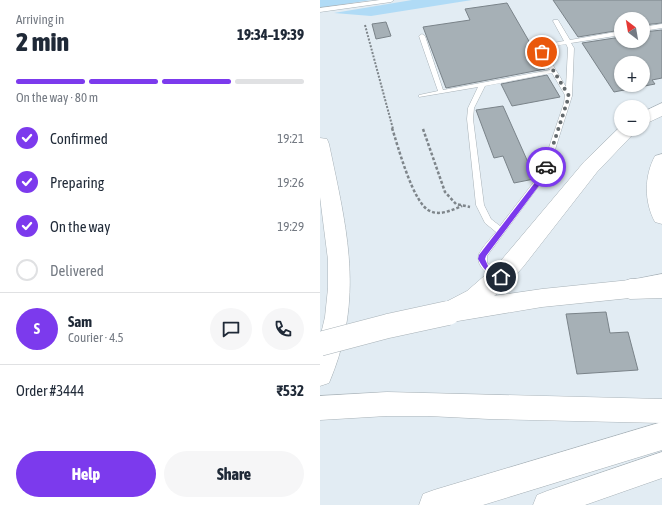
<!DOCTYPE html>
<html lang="en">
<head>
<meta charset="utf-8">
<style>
  :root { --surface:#fff; --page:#f6f6f7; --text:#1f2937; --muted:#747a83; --line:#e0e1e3; --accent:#7c3aed }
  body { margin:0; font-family:"Asap Condensed",sans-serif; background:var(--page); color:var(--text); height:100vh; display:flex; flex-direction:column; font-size:15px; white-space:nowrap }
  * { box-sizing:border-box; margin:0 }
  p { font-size:13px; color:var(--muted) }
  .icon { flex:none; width:22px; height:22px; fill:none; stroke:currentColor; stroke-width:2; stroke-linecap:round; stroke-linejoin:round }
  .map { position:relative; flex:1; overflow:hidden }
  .drawer { display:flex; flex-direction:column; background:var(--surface); width:320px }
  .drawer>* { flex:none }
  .needle { width:26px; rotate:329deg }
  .buttons { position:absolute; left:294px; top:12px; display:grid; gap:8px }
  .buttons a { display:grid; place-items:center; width:36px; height:36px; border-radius:50%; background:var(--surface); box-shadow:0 1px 3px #0004; font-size:20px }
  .pin { position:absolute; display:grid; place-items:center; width:34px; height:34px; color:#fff; margin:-17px; border:2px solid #fff; border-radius:50%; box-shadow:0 1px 4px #0007 }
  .courier { position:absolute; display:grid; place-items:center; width:40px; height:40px; margin:-20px; border:3px solid #7c3aed; border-radius:50%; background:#fff; color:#222; box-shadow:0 1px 5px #0007 }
  .overview em { font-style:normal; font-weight:800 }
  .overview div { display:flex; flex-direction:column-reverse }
  .overview { display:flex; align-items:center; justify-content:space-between; height:68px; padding:0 16px }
  h1 { font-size:26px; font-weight:800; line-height:30px }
  .bar { display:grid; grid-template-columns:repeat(4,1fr); gap:6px 4px; align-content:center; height:48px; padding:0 16px }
  .bar i { height:5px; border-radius:3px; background:var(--line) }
  .bar .current { background:var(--accent) }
  .bar p { grid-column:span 4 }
  .line { display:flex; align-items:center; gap:10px; padding:0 16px; border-top:1px solid var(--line) }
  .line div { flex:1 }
  .round { display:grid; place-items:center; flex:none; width:42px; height:42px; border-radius:21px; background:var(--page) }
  ol { padding:0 16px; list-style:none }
  li { display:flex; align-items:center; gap:12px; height:44px }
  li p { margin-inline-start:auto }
  li .icon { padding:4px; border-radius:50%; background:var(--accent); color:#fff; stroke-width:4 }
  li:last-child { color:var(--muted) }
  li i { width:22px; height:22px; border:2px solid var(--line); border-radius:50% }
  .button { display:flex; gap:8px; margin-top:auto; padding:8px 16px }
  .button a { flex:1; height:46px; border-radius:24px; background:var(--accent); color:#fff; font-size:16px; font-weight:800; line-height:46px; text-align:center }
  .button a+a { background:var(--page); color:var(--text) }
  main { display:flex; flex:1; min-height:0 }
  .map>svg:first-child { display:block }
  .green { fill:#b0dbf6 }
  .building { fill:#a6b0b6; stroke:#7a8389; fill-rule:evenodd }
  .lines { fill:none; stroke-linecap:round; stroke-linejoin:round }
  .service-casing { stroke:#a8b2b8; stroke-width:1 }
  .tertiary-casing { stroke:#a8b2b8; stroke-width:1 }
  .secondary-casing { stroke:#a8b2b8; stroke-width:1 }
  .path-far1 { stroke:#7e858a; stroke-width:2; stroke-dasharray:2 1.5; stroke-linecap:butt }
  .path { stroke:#7e858a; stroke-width:2.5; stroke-dasharray:3 2; stroke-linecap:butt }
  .service { fill:#fff; fill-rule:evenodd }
  .tertiary { fill:#fff; fill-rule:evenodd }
  .secondary { fill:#fff; fill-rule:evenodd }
  .tertiary-bridge-casing { stroke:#a8b2b8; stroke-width:25; stroke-linecap:butt }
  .tertiary-bridge { stroke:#fff; stroke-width:24 }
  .route { fill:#7c3aed }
  .done { stroke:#63696c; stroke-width:4; stroke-dasharray:0 7.2 }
</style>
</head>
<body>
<main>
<section class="drawer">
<div class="overview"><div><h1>2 min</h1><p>Arriving in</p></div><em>19:34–19:39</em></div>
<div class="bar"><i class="current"></i><i class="current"></i><i class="current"></i><i></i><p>On the way · 80 m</p></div>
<ol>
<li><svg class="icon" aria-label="check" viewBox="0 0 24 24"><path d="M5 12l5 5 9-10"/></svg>Confirmed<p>19:21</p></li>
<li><svg class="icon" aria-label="check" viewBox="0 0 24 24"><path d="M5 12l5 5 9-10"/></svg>Preparing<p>19:26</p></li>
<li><svg class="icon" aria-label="check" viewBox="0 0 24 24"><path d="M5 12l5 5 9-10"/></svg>On the way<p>19:29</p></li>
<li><i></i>Delivered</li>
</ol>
<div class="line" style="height:72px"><b class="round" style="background:var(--accent);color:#fff">S</b><div><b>Sam</b><p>Courier · 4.5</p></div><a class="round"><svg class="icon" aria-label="chat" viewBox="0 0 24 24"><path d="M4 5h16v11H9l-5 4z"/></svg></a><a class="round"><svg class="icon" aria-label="phone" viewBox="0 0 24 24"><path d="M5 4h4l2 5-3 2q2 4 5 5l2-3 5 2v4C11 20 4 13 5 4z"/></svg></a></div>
<div class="line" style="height:52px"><div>Order #3444</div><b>₹532</b></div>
<div class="button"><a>Help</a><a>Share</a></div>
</section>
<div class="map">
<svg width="342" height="505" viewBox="0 0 342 505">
  <rect width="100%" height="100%" fill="#e2ecf3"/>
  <path class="green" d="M0 0H51L0 8Z
    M92 0H152L51 16 14 13Z"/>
  <path class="building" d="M233 0H342V23L323 25V19H301V30L258 37Z
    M187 3 225 69 126 88 103 27 150 20 145 9Z
    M66 22 71 36 56 39 52 24Z
    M342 30V78L332 80 335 84 294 92 262 43 301 37V41H323V32ZM301 63H323V85H301Z
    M227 75 240 97 192 106 181 84Z
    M183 106 215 178 214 179 194 183 183 156 174 158 156 110Z
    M286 312 290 333 308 332 318 370 257 374 246 314Z"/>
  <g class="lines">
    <g class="service-casing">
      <path id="service" d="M60 0H74L71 2 0 12V8Z
        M234 20H238L250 40 301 31V35L251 43 254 48 252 96 227 175 167 256V263L181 274 182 276 181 278 178 279C169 276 155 266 159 254 163 246 171 238 176 232L165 223 156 205 147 119 148 108 158 87 99 97V95L118 91 99 36 102 34 105 36 123 90 230 70 219 52V47L222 45 244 41 233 21ZM246 44 248 48 246 87 225 52V48ZM232 73 245 95 244 103 220 174 180 226 171 219 164 205 153 119 154 108 165 86Z
        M342 24V28L323 31V27Z"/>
    </g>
    <g class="tertiary-casing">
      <path id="tertiary" d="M342 274V292L310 298 222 307 132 322 124 319 121 312 124 305 132 302 222 289 310 280Z
        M67 392 342 399V423L169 419 108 416H67L0 420V396Z
        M342 452V478L265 505H213L217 495 227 491Z"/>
    </g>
    <g class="secondary-casing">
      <path id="secondary" d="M342 103V116L323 125V112Z
        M301 126V129H318L277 172 203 267 184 288 163 305 151 313 128 324 120 321 116 313 120 305 147 291 178 264 264 162Z
        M0 138 7 139 9 144C27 230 45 298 9 383L0 386V338L5 317 8 288V260L0 197Z
        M342 154V224L335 222C324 202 324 176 335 156Z
        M342 278V298L310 299 302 296 298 289 302 282 310 279Z
        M342 422V450L163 505H99L103 494 114 490Z"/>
    </g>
    <path class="path-far1" d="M45 25 73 129"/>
    <path class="path" d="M72 128C78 146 93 204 110 211 120 216 132 210 142 206
      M103 129 125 192 136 204 150 207"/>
    <use href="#service" class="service"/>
    <use href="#tertiary" class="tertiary"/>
    <use href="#secondary" class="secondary"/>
    <g class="tertiary-bridge-casing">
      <path id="tertiary-bridge" d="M0 344 68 326 128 313"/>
    </g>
    <use href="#tertiary-bridge" class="tertiary-bridge"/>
  </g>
  <path class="route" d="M226 165 229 167 221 183 166 256 165 259 168 266 184 275V279C172 281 163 268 158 259L159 255 217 180 224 166Z"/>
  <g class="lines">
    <path class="done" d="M222 52 249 96 226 167"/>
  </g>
</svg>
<div class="buttons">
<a><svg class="needle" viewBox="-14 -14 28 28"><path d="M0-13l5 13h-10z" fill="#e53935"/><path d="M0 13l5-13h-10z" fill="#747a83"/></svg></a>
<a>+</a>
<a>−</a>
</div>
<div class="pin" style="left:222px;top:52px;background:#ea580c"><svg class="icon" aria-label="bag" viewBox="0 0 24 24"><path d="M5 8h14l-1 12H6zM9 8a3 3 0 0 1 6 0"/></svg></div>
<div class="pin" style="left:181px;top:277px;background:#1f2937"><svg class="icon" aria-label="home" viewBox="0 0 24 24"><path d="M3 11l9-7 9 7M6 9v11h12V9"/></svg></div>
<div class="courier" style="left:226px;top:167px"><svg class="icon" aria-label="car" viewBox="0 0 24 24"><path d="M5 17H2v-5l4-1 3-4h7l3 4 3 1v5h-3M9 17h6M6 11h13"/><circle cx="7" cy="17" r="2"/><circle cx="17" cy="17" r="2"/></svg></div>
</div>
</main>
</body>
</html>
